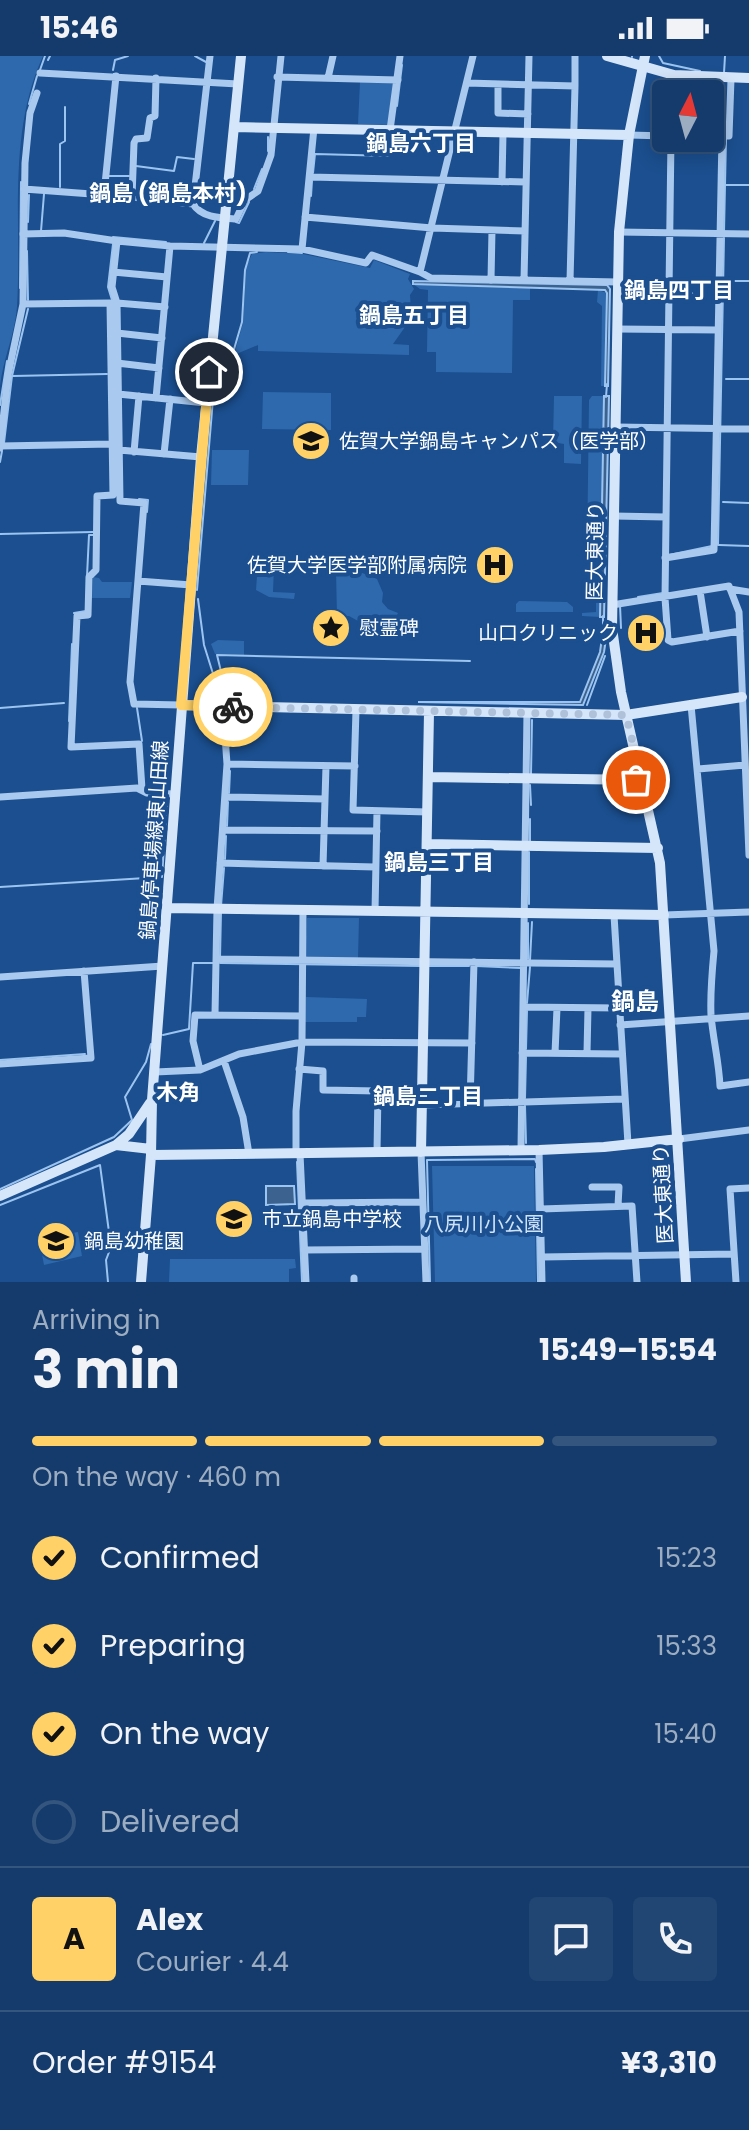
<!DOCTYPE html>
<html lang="en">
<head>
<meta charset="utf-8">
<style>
  :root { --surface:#143b6b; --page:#214673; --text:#f1f3f6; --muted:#9dadc1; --line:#33557e; --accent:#ffd166 }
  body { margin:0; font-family:Poppins,"Noto Sans JP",sans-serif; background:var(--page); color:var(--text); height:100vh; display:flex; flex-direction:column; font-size:30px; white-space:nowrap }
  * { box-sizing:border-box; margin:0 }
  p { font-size:26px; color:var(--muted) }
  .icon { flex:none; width:44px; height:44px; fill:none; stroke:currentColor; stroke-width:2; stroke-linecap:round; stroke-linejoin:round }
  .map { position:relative; height:1226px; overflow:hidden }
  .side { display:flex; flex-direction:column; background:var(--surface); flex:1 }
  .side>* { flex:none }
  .needle { width:52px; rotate:6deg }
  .buttons { position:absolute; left:652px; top:24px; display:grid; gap:16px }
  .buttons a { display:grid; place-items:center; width:72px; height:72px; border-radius:8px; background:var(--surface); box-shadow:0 4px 20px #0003,0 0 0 2px var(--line); font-size:40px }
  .pin { position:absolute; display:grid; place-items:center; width:68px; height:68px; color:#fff; margin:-34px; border:4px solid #fff; border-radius:50%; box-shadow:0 2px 8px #0007 }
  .courier { position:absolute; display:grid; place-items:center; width:80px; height:80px; margin:-40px; border:6px solid #ffd166; border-radius:50%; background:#fff; color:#222; box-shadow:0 2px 10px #0007 }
  .summary em { font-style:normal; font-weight:700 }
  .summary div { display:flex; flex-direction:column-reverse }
  .summary { display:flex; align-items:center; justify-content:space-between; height:136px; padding:0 32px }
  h1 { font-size:52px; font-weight:700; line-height:60px }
  .bar { display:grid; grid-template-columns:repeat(4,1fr); gap:12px 8px; align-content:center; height:96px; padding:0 32px }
  .bar i { height:10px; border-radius:6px; background:var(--line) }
  .bar .on { background:var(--accent) }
  .bar p { grid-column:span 4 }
  .line { display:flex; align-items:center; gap:20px; padding:0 32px; border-top:2px solid var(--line) }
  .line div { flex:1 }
  .round { display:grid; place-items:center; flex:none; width:84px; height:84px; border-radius:8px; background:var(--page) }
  ol { padding:0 32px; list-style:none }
  li { display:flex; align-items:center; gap:24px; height:88px }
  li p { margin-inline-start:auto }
  li .icon { padding:8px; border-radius:50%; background:var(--accent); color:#111; stroke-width:4 }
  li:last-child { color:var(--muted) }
  li i { width:44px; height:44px; border:4px solid var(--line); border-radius:50% }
  .status { display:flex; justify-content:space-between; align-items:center; height:56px; padding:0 40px; background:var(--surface); direction:ltr }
  .status svg { height:22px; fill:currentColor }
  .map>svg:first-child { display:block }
  .green { fill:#2e69ad }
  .water { fill:#3c6290; stroke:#9cc4f0; stroke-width:2 }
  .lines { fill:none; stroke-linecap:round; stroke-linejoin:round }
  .stream { stroke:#9cc4f0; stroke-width:2 }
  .street { stroke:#a9c9ee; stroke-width:7 }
  .secondary { stroke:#d6e6fa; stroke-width:10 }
  .done { stroke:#afc1d8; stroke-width:8; stroke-dasharray:0 14.4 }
  .route { stroke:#ffd166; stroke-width:10 }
  .labels { text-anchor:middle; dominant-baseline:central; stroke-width:8; stroke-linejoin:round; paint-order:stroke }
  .poi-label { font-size:20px; fill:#fff; stroke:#1b4f8f; text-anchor:start }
  .street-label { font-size:20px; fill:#fff; stroke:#1b4f8f }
  .park-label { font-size:20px; fill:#cfe3fa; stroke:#1b4f8f }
  .neighbourhood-label { font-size:22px; font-weight:bold; fill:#fff; stroke:#1b4f8f }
  .quarter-label { font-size:24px; font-weight:bold; fill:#fff; stroke:#1b4f8f }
</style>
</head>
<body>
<div class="status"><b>15:46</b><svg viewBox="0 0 49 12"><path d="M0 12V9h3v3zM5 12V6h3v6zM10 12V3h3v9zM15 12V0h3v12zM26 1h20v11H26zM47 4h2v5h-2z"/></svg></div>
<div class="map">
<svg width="749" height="1226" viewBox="0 0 749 1226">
  <rect width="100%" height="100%" fill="#1b4f8f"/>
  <path class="green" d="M0 0H43C7 78 22 168 17 251 15 278 3 303 0 330Z
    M360 26 395 27 388 69 358 68Z
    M266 196 303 198 370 212 374 204 410 218 408 223 414 233 410 239 411 252H407L405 271 393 288 409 289V299L258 295V289L234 299 243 267 246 211 252 198Z
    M413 228 530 232V244H513L512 317 436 316V296H427L428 234 420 233Z
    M598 234 607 237 605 330H601L602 250 597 246Z
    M263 336 331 337V374L262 373Z
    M554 340H582L581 408 564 407V388L553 386Z
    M592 340H604L600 561 582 560V557L596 556V546L588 538 596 535 597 501 587 500 589 344Z
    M212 394H249L248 429H211Z
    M267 508 274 509 273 536 295 537 294 543 269 541 256 534 257 520 266 521Z
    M355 514 377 523 383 537 382 546 388 553 398 557 396 561 367 570 349 560H337L336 515Z
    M93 521 99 522 102 526H132L130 542H92Z
    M519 545 567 546 573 551V556H516V548Z
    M218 584 244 585V599L215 598 211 588Z
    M307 862H359L358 902 305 901Z
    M306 941 367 943 366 961H357V966H303Z
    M432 1110H534L536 1226H435Z
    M78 1176 82 1200 44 1209 39 1183Z
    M170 1203H295L296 1212 289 1213V1226H169Z"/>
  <path class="water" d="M413 225 607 229 610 233 608 330H605L607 237 605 234 413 228Z
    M604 340H609L604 561H600Z
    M602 582 606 583 604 596 583 649 418 646H580L600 596Z
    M266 1130H294L295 1148 266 1149Z"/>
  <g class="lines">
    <path class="stream" d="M195 0 206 6
      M632 0V1
      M659 0 663 7 700 15
      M725 0 724 17H726
      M48 4 50 0
      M40 14 45 0
      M113 14 115 4 128 0
      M29 48 37 20
      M397 50 402 9
      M268 95V81
      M136 110 174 115 177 101 194 103
      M313 117 315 98 391 100V81
      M108 120H129
      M726 129H749
      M60 131V88L65 85V51
      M254 133 262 113
      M311 140 312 125
      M28 166 29 139
      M236 166 239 167 249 146
      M41 175 44 138
      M724 176 726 82
      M113 181 166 186
      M204 187 215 165
      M27 195 28 244
      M288 196 302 197
      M729 225H749
      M20 232 21 126
      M112 244 108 231 113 188
      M13 320 107 318
      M726 323H749
      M606 341 607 328
      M0 349 7 305
      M4 387 12 320 28 253
      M0 406 2 395
      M139 443 148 444 147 456
      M723 446 749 447
      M0 478 93 476
      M718 489 724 182
      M719 489 749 490
      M669 499 712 490
      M87 520 89 479H93
      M197 534 215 319 217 317H227L242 266 245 214 250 197 257 196
      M638 541 663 537
      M198 543 204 589 220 640
      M620 549 621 572
      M74 557 86 555
      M603 560V585
      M227 640 217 599 470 605
      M587 649 605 600
      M0 652 64 647
      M137 652 142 685
      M228 659 229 690
      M69 665 72 588
      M531 718 532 664
      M530 729 531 749
      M229 737 230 715
      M227 770 228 746
      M530 785V763
      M225 803 226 780
      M0 831 162 821 167 743 163 740
      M529 848V796
      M221 850 224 812
      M220 902 221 856
      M528 903V867
      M530 904 532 866
      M220 907 421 910
      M428 910H469
      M476 910 521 912
      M527 947 530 911
      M163 979 189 973 193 907H213
      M526 993 527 955
      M0 1004 85 998
      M525 1042 526 1001
      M525 1050 526 1087
      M297 1106 302 1226
      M536 1113 538 1226
      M0 1133 114 1081 132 1064 125 1041 146 1006 151 988
      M0 1149 100 1109 111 1191 106 1204 108 1226
      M430 1226 427 1104 535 1103 536 1106"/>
    <path class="street" d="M40 17 238 28
      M277 21 398 24
      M328 22 333 0
      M467 27 575 30 570 225
      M498 28V57L528 58
      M575 30V0
      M673 38 674 19
      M390 74 400 0
      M629 79 666 80
      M710 80H729L731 23
      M671 82 665 542 668 584 672 586 740 575
      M310 121 525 126
      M502 126 503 77
      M24 133 132 141 193 148C202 162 221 162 236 163L245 144 258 135 271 99 281 0
      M104 138 116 20
      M132 141 134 87 136 83 147 82 150 62 155 60 156 22
      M193 148 210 0
      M305 161 432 172 525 175
      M619 176 749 178
      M23 178 64 177 117 185
      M302 193 314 72
      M113 216 167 221
      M420 216 473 0
      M491 224 492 174
      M524 224 529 0
      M670 238 690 239
      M117 247 165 251
      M23 248 110 247 113 439 97 440 96 514 89 521 88 559 77 560 71 691 139 688 142 733
      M617 273 718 274
      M117 277 162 282
      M117 307 159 312
      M118 338 206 347
      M156 342 170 190
      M616 371 749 373
      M0 390 112 388
      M0 392 8 319 23 248 25 107 30 57 37 37
      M119 394 201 401
      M134 396 139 340
      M164 398 170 343
      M614 460 666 461
      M665 502 714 494 722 80
      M138 525 191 529
      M730 533 749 536
      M700 535 707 581
      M612 549 729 530 739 556 749 799
      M181 649 134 648 130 626 144 447 120 445 117 247 112 231 117 185 170 190 302 193 366 207 372 199 420 216 431 222 618 226
      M691 649 714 895C712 916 710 937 711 959 713 983 719 1006 720 1030L749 1026
      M356 654 353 754 428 756
      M227 708 355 710
      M698 713 745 709
      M0 741 137 732 147 737 175 738
      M225 741 325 743
      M223 774 377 775
      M220 807 375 811
      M323 810 326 710
      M375 855 377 755
      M614 859 628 1088
      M664 859 749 856
      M217 903 616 908
      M0 921 163 910
      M523 951 619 952
      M215 958 217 853 227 708 223 651
      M620 969 749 960
      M522 997 621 998
      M555 997 557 952
      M587 997 588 952
      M224 1005 243 1061 249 1098
      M0 1008 91 1002 84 915
      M299 1013 323 1015V1034L378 1035 377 1096
      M200 1014 193 985 195 959 302 960
      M155 1016 200 1014 239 998 302 986 472 987
      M470 1047 474 906
      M420 1049 624 1043
      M679 1083 749 1074
      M521 1093 527 656
      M539 1094 542 1226
      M421 1096 426 1226
      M296 1098V1055L302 986 303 854
      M300 1098 306 1226
      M592 1131H619L618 1150
      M303 1147 423 1146
      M541 1153 632 1150 637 1226
      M304 1194 425 1193
      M542 1201 734 1198
      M354 1222V1226
      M736 1226 730 1133 749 1132"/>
    <path class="secondary" d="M607 0 674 19 749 22
      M645 0 629 79 619 176 612 572 621 636 660 807 686 1226
      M234 71 629 79
      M181 649 626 659 742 641
      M428 721 642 724
      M427 788 658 792
      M167 852 664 859
      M116 1089 151 1093
      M421 1096 429 656
      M151 1099 539 1094 604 1091 679 1083
      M0 1140 116 1089 129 1078 150 1047
      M141 1226 151 1099 152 1044 201 401 241 0"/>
  </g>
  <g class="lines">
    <path class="done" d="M233 651 626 659 642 724H636"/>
    <path class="route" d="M209 316 181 649 233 651"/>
  </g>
  <defs>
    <g id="university-disc" transform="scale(2)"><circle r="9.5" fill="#ffd166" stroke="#1b4f8f"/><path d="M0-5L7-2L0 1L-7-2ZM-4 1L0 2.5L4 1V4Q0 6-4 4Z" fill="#111"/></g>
    <g id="hospital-disc" transform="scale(2)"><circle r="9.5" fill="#ffd166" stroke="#1b4f8f"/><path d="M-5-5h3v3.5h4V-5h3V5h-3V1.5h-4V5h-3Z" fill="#111"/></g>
    <g id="sight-disc" transform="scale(2)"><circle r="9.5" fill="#ffd166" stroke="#1b4f8f"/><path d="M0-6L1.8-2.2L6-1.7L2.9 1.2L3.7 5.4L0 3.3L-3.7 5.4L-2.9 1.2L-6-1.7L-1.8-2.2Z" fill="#111"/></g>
    <g id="school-disc" transform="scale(2)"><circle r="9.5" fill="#ffd166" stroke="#1b4f8f"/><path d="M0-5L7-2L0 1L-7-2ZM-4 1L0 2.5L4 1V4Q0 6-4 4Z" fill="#111"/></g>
  </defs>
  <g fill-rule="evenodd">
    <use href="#university-disc" x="311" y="385"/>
    <use href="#hospital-disc" x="495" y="509"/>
    <use href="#sight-disc" x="331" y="572"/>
    <use href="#hospital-disc" x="646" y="577"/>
    <use href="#school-disc" x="234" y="1163"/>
    <use href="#school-disc" x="56" y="1185"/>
  </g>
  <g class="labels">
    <g class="poi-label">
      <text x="339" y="385">佐賀大学鍋島キャンパス（医学部）</text>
      <text x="467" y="509" text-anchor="end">佐賀大学医学部附属病院</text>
      <text x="359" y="572">慰霊碑</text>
      <text x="618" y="577" text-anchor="end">山口クリニック</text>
      <text x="262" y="1163">市立鍋島中学校</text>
      <text x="84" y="1185">鍋島幼稚園</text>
    </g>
    <g class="street-label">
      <text transform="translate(595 495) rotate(-89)">医大東通り</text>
      <text transform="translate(154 784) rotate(-86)">鍋島停車場線東山田線</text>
      <text transform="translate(663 1138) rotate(-93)">医大東通り</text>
    </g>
    <g class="park-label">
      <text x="484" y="1168">八尻川小公園</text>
    </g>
    <g class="neighbourhood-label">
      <text x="421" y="87">鍋島六丁目</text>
      <text x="168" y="137">鍋島 (鍋島本村)</text>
      <text x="679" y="234">鍋島四丁目</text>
      <text x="414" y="259">鍋島五丁目</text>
      <text x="439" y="806">鍋島三丁目</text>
      <text x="178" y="1036">木角</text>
      <text x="428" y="1040">鍋島二丁目</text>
    </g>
    <g class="quarter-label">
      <text x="635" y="945">鍋島</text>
    </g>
  </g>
</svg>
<div class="buttons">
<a><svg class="needle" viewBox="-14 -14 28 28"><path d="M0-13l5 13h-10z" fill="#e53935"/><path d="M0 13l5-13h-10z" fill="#9dadc1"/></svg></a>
</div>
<div class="pin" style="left:636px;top:724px;background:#ea580c"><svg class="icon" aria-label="bag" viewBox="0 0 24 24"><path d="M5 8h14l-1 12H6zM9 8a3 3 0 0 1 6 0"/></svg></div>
<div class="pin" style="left:209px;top:316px;background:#1f2937"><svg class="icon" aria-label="home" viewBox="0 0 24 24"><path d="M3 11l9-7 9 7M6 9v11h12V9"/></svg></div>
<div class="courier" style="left:233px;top:651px"><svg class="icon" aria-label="bike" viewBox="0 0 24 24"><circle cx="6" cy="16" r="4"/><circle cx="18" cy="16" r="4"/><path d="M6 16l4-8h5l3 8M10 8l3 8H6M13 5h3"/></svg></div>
</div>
<section class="side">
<div class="summary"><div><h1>3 min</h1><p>Arriving in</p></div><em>15:49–15:54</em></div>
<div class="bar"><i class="on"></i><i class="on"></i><i class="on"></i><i></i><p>On the way · 460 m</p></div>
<ol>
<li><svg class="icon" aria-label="check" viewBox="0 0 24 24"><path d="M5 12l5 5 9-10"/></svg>Confirmed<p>15:23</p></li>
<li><svg class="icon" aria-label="check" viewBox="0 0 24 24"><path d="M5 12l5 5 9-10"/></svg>Preparing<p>15:33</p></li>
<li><svg class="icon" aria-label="check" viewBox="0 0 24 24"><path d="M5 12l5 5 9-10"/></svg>On the way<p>15:40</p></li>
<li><i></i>Delivered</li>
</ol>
<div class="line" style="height:144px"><b class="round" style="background:var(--accent);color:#111">A</b><div><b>Alex</b><p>Courier · 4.4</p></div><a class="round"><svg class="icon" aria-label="chat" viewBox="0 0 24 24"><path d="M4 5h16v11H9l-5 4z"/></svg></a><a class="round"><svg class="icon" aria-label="phone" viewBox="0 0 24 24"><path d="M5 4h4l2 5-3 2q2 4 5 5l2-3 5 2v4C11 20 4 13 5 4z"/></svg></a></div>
<div class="line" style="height:104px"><div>Order #9154</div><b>¥3,310</b></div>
</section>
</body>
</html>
